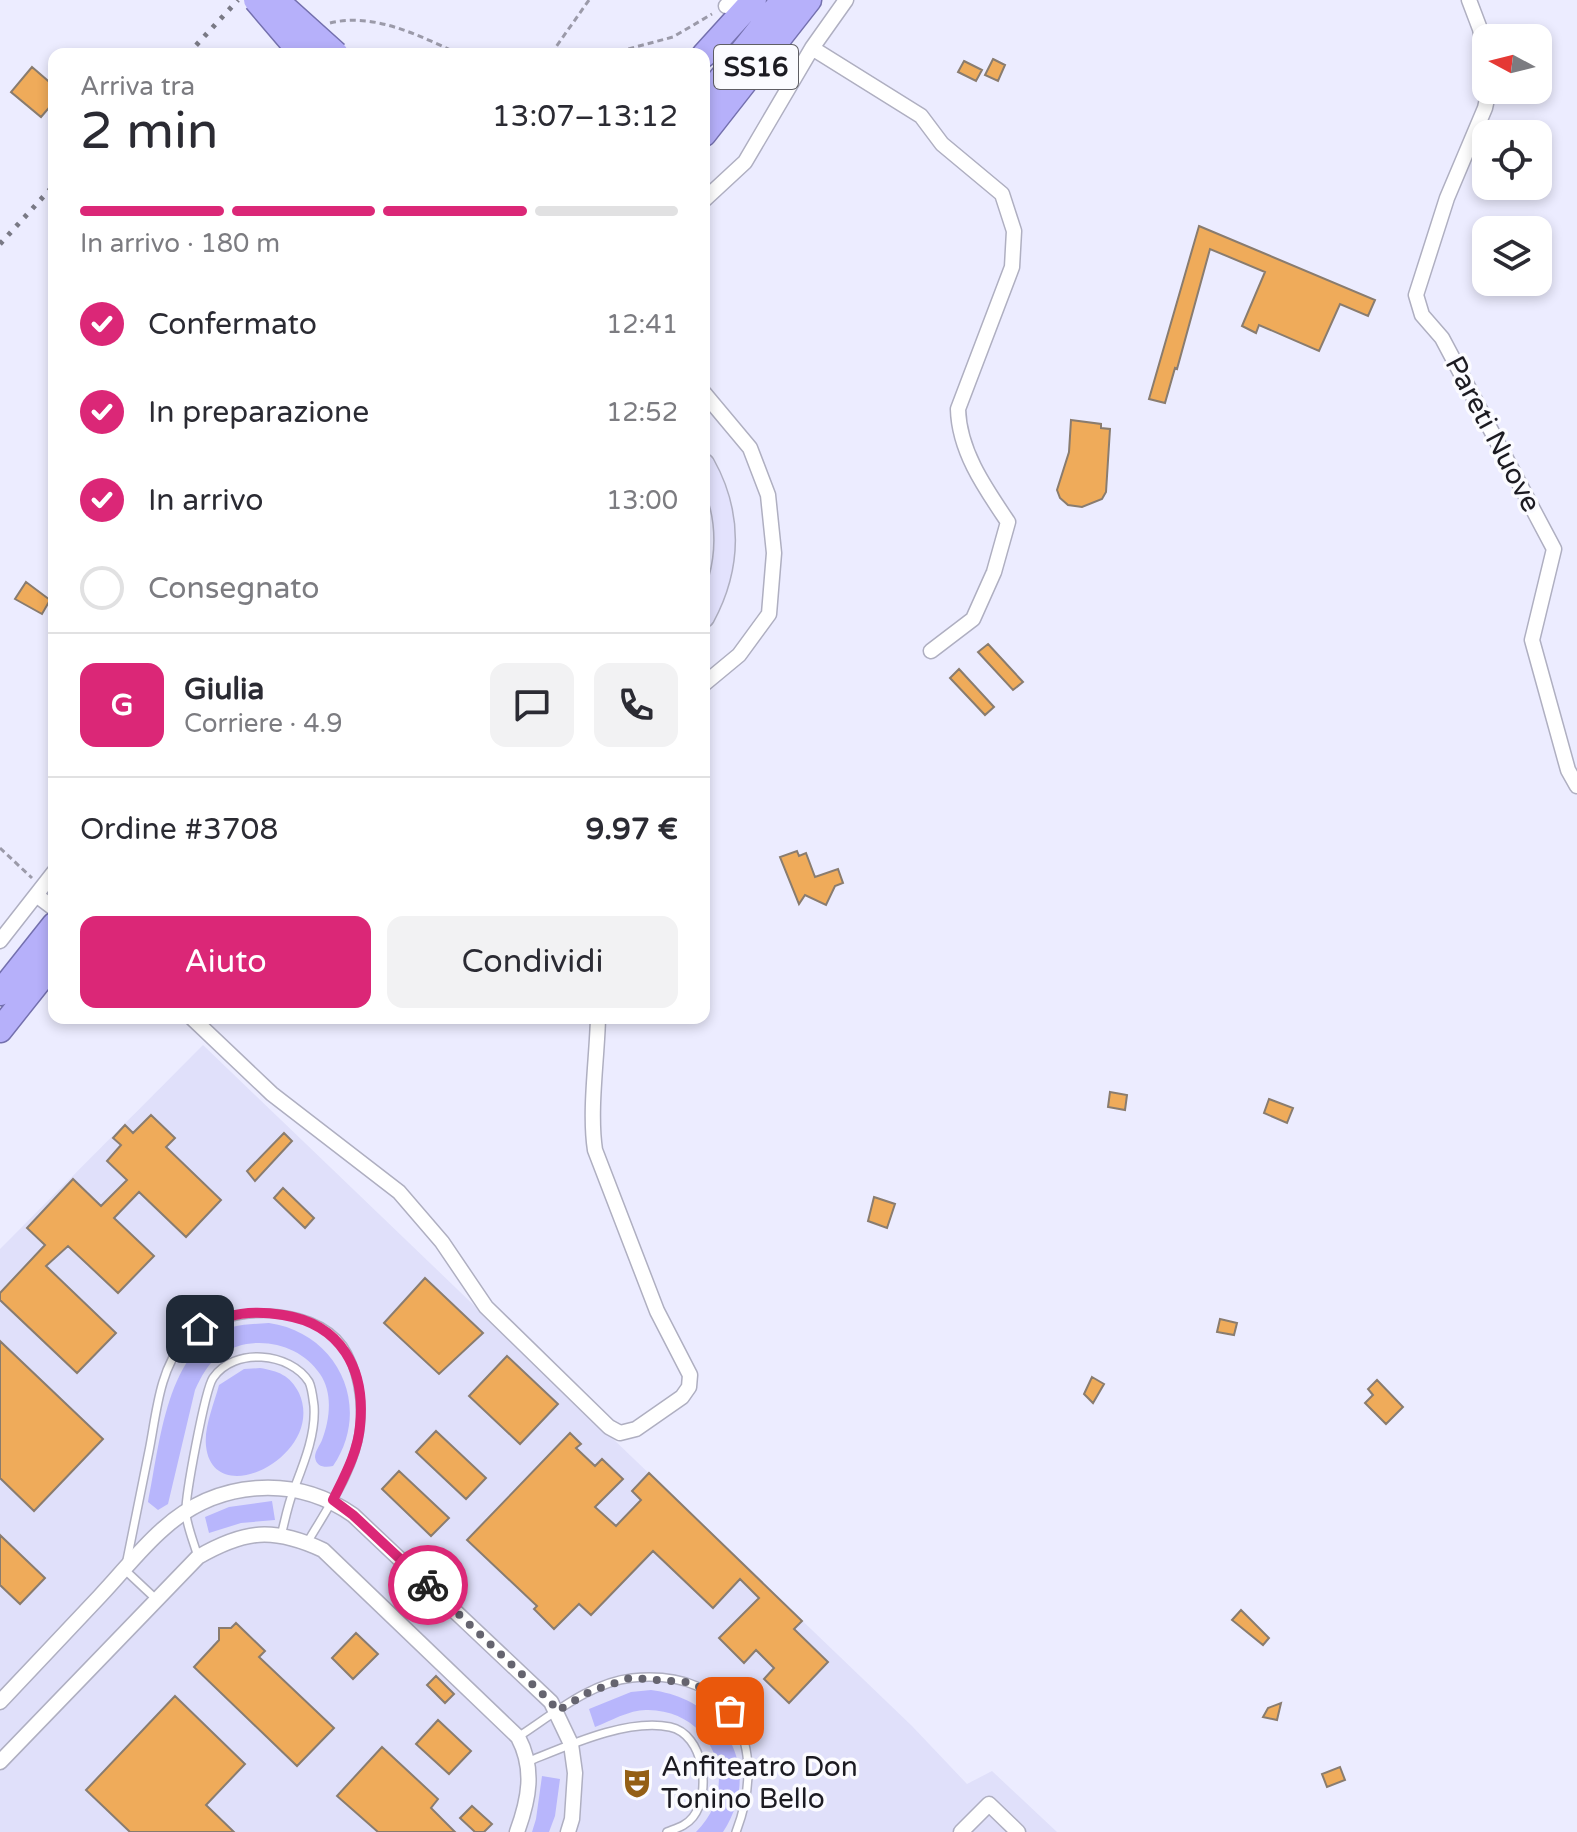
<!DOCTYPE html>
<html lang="it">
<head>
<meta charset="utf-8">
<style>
  :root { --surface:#fff; --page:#f2f2f3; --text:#2b2b33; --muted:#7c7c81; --line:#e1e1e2; --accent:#db2777 }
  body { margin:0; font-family:"Varela Round",sans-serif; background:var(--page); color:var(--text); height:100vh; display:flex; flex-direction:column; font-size:30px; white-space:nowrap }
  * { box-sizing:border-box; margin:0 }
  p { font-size:26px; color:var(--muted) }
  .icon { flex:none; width:44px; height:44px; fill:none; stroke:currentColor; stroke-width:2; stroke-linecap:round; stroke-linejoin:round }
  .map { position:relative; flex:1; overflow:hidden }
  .drawer { position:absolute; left:48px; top:48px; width:662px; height:976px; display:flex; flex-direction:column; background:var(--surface); border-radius:16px; box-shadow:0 4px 12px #0003 }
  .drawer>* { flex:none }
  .needle { width:52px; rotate:277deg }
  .fabs { position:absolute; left:1472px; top:24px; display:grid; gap:16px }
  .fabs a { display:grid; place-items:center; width:80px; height:80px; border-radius:16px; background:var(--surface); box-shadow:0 4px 12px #0003; font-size:40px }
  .pin { position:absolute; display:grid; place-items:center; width:68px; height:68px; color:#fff; margin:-34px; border-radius:16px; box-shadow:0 4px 12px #0006 }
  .courier { position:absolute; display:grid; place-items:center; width:80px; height:80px; margin:-40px; border:6px solid #db2777; border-radius:50%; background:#fff; color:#222; box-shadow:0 2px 10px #0007 }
  .summary em { font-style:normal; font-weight:600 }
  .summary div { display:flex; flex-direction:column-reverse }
  .summary { display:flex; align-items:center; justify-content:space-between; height:136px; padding:0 32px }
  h1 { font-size:52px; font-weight:600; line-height:60px }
  .bar { display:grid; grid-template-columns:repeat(4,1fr); gap:12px 8px; align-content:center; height:96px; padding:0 32px }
  .bar i { height:10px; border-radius:6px; background:var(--line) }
  .bar .on { background:var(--accent) }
  .bar p { grid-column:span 4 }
  .line { display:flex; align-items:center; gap:20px; padding:0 32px; border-top:2px solid var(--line) }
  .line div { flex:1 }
  .round { display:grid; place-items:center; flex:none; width:84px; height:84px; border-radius:16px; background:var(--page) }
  ol { padding:0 32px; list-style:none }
  li { display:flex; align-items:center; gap:24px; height:88px }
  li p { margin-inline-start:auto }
  li .icon { padding:8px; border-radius:50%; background:var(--accent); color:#fff; stroke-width:4 }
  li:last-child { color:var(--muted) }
  li i { width:44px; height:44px; border:4px solid var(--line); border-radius:50% }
  .action { display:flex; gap:16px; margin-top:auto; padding:16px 32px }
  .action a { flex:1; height:92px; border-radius:16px; background:var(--accent); color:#fff; font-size:32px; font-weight:600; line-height:92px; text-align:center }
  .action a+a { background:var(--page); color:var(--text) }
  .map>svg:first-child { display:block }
  .built { fill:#e0e0fa }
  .green { fill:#b8b6fc }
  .building { fill:#efab5a; stroke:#897c6f; stroke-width:2 }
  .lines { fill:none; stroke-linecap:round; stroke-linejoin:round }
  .service-casing { stroke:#afafc1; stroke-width:10 }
  .minor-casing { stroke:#afafc1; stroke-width:17 }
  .secondary-casing { stroke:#afafc1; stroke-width:23 }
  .trunk-casing { stroke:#7470ae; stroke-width:27 }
  .path { stroke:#9b9aa9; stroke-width:3; stroke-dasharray:6 4; stroke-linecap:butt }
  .service { stroke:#fff; stroke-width:7 }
  .minor { stroke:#fff; stroke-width:14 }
  .secondary { stroke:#e3e2fd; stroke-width:20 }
  .trunk { stroke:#b6b0fa; stroke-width:24 }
  .rail { stroke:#797985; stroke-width:5; stroke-dasharray:4 8; stroke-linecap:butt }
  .trunk-bridge-casing { stroke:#7470ae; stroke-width:27; stroke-linecap:butt }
  .trunk-bridge { stroke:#b6b0fa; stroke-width:24 }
  .done { stroke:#65646f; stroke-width:8; stroke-dasharray:0 14.4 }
  .route { stroke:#db2777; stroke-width:10 }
  .labels { text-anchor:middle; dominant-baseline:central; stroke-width:7; stroke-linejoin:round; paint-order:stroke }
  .shield { fill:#fbfbff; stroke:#5f5e64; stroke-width:2 }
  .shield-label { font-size:26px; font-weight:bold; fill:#1c1b22 }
  .street-label { font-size:28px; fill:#1c1b22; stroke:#fbfbff }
  .poi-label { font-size:28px; fill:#1c1b22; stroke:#fbfbff; text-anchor:start }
</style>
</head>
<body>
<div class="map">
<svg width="1577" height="1832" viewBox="0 0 1577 1832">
  <rect width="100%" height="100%" fill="#ececff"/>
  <path class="built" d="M203 1045 912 1726 967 1784 992 1771 1057 1832H0V1249Z"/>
  <path class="green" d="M269 1323C338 1333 373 1407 333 1466 325 1468 316 1467 315 1457 315 1451 320 1445 322 1440 330 1419 333 1393 320 1374 299 1342 251 1333 220 1355 208 1363 201 1377 195 1390L168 1504 158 1510 148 1502C160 1446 166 1345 232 1327 244 1324 257 1324 269 1323Z
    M260 1368C278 1371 290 1375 299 1393 327 1455 213 1513 206 1446 204 1427 214 1404 219 1385L244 1369Z
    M272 1501 275 1520 241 1523 209 1533 205 1517 229 1507Z
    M651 1690C723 1699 765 1767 723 1832H696C742 1787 715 1711 648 1710 631 1709 610 1721 595 1727L589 1709 631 1692Z
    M542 1776 560 1779 555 1816 549 1832H532L536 1819Z"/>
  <path class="building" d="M993 59 1005 65 998 81 985 75Z
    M964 61 982 70 976 81 958 72Z
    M32 67 54 86V102L41 117 11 92Z
    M1199 226 1375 300 1368 316 1340 304 1319 351 1259 325 1256 333 1242 326 1265 272 1210 249 1177 369 1175 368 1165 403 1149 399Z
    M1071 420 1101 424V428L1110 429 1106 492 1102 499 1082 507 1068 505 1060 498 1057 490 1069 452Z
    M26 582 50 600 42 614 15 599Z
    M988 644 1023 682 1013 690 978 652Z
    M959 669 994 707 985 715 950 678Z
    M797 851 799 856 806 853 815 877 838 869 843 883 835 886 826 905 805 895 799 904 780 857Z
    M1110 1092 1127 1095 1125 1110 1108 1107Z
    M1269 1099 1293 1108 1287 1123 1264 1113Z
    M151 1115 175 1138 166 1147 221 1200 186 1237 139 1192 114 1218 154 1256 118 1293 68 1246 46 1266 116 1333 77 1373 0 1300V1293L45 1245 27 1228 73 1179 101 1206 127 1180 107 1161 121 1145 113 1138 125 1125 133 1133Z
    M284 1133 292 1141 255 1181 247 1171Z
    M283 1188 314 1218 305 1228 274 1198Z
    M874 1197 895 1204 887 1228 868 1221Z
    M425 1278 483 1333 439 1374 384 1323Z
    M1220 1319 1237 1323 1234 1335 1217 1332Z
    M0 1341 103 1439 34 1511 0 1478Z
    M507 1356 558 1404 520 1444 469 1396Z
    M1092 1377 1104 1384 1093 1403 1084 1394Z
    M1377 1380 1403 1407 1386 1424 1365 1403 1373 1395 1368 1389Z
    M436 1431 486 1478 466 1499 416 1452Z
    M570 1433 581 1444 576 1448 595 1466 602 1459 623 1479 595 1507 616 1526 641 1500 632 1491 649 1473 802 1621 794 1629 828 1662 789 1703 764 1679 774 1668 756 1650 744 1663 719 1638 759 1598 740 1579 713 1608 653 1551 591 1615 579 1604 554 1629 534 1609 537 1606 467 1540Z
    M399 1471 449 1518 431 1536 382 1489Z
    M0 1535 45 1578 20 1604 0 1585Z
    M1241 1610 1269 1638 1263 1645 1232 1620Z
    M236 1623 265 1651 259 1657 334 1728 297 1766 194 1667 219 1640V1628H231Z
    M356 1633 378 1654 353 1679 332 1658Z
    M436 1676 454 1694 445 1703 427 1685Z
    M175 1696 245 1764 206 1805 234 1832H130L86 1790Z
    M1281 1703 1277 1720 1263 1717 1268 1708Z
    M438 1720 471 1751 449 1774 416 1744Z
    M382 1747 438 1799 431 1808 455 1832H378L337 1796Z
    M1340 1767 1345 1780 1327 1787 1322 1774Z
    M472 1806 492 1824 484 1832H475L460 1818Z"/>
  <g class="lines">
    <g class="service-casing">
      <path id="service" d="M198 1557C194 1543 188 1529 186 1515 184 1501 205 1390 213 1378 234 1347 290 1352 309 1382 312 1388 313 1399 314 1406 316 1434 304 1463 294 1489 288 1504 285 1520 281 1536
        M157 1600 125 1570C133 1530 141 1490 149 1451 156 1417 159 1369 184 1342 219 1304 312 1302 343 1346 357 1366 363 1403 360 1428 355 1470 328 1507 307 1543
        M518 1737C552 1715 591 1682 632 1678 734 1668 769 1746 736 1832
        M527 1762C567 1746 627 1718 670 1727 704 1734 712 1793 693 1817 686 1826 677 1828 667 1832"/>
    </g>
    <g class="minor-casing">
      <path id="minor" d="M1469 0 1480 29 1486 58
        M726 6 732 0
        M812 48 921 116 942 144 1002 194 1014 231 1012 267 958 409C959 451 985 488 1008 522L994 572 973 619 931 651
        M1489 90 1485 108 1447 198 1416 295 1422 315 1442 338 1554 549 1532 640 1568 770 1577 786
        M704 200 745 162 812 48 846 0
        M704 393 750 448 768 495 774 553 769 614 739 655 704 684
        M36 895 52 907
        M0 941 54 872
        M192 1018 272 1094 399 1192 442 1242 486 1307 609 1427 620 1433 636 1429 682 1397 689 1387 690 1375 657 1311 595 1150C589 1111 597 1059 598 1018
        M0 1702C33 1667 67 1631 100 1596 121 1574 140 1549 163 1529 217 1480 294 1474 353 1515L551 1702 571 1744 575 1773 572 1819 568 1832
        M0 1762 198 1557C245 1530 273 1527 323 1550L518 1737C535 1769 529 1799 517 1832
        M961 1832 989 1804 1018 1832"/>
    </g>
    <g class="secondary-casing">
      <path id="secondary" d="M704 464C732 514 731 567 704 617"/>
    </g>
    <g class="trunk-casing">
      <path id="trunk" d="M704 55 754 0
        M704 100 783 0
        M704 134 809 0
        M0 993 54 925
        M0 1030 54 962"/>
    </g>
    <path class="path" d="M330 23C374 12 420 36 459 54
      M551 54 589 0
      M609 54 673 37 712 14
      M0 848 32 878"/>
    <use href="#service" class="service"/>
    <use href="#minor" class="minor"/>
    <use href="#secondary" class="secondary"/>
    <use href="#trunk" class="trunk"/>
    <path class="rail" d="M188 54 238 0
      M0 244 54 185"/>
    <g class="trunk-bridge-casing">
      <path id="trunk-bridge" d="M256 0 302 54
        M276 0 336 54"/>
    </g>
    <use href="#trunk-bridge" class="trunk-bridge"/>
  </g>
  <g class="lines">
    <path class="done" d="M428 1585 551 1702 557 1711 591 1691 630 1678 687 1682 713 1692 730 1711"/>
    <path class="route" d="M200 1329C209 1325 219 1320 228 1317 246 1311 265 1312 283 1315 341 1324 366 1369 360 1426 358 1452 344 1477 333 1500L353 1515 428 1585"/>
  </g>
  <defs>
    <g id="theatre-bare" transform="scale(2.4)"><path d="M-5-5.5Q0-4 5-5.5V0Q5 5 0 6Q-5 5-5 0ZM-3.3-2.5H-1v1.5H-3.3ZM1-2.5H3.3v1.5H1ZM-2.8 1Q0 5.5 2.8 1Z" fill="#945f15" stroke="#fbfbff" stroke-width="2.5" paint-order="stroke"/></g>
  </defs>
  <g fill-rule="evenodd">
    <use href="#theatre-bare" x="637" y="1783"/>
  </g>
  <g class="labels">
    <rect class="shield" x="714" y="45" width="84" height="44" rx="6"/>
    <g class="shield-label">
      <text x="756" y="67">SS16</text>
    </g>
    <g class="street-label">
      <text transform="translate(1493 434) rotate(62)">Pareti Nuove</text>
    </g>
    <g class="poi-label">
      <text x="661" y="1767">Anfiteatro Don<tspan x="661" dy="32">Tonino Bello</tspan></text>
    </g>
  </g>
</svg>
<div class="fabs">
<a><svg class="needle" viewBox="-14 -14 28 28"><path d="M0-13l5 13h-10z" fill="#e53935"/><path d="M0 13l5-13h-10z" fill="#7c7c81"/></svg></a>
<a><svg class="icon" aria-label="locate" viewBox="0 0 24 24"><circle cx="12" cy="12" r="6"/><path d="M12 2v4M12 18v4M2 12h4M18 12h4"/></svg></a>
<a><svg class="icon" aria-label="layers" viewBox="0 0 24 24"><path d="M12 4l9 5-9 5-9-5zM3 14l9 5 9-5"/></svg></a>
</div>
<div class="pin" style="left:730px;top:1711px;background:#ea580c"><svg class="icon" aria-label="bag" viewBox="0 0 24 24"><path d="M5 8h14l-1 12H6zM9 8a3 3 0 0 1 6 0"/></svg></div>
<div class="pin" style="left:200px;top:1329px;background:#1f2937"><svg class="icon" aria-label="home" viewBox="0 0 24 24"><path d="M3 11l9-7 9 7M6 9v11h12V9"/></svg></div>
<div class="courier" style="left:428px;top:1585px"><svg class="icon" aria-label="bike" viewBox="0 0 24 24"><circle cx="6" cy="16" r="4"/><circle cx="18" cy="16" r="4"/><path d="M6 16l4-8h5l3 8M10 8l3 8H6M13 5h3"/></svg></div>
<section class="drawer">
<div class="summary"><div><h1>2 min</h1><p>Arriva tra</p></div><em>13:07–13:12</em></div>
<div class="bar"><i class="on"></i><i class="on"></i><i class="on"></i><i></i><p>In arrivo · 180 m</p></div>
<ol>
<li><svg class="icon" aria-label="check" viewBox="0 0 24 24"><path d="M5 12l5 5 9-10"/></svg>Confermato<p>12:41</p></li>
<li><svg class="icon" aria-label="check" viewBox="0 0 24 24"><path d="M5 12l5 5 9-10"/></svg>In preparazione<p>12:52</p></li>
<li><svg class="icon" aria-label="check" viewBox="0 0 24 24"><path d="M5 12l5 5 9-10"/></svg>In arrivo<p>13:00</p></li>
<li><i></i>Consegnato</li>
</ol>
<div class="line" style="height:144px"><b class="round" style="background:var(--accent);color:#fff">G</b><div><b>Giulia</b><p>Corriere · 4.9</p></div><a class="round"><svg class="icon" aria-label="chat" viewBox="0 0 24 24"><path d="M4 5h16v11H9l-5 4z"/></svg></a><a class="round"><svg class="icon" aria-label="phone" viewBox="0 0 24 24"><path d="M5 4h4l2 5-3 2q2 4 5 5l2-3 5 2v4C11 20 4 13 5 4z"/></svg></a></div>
<div class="line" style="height:104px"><div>Ordine #3708</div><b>9.97 €</b></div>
<div class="action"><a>Aiuto</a><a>Condividi</a></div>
</section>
</div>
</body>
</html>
